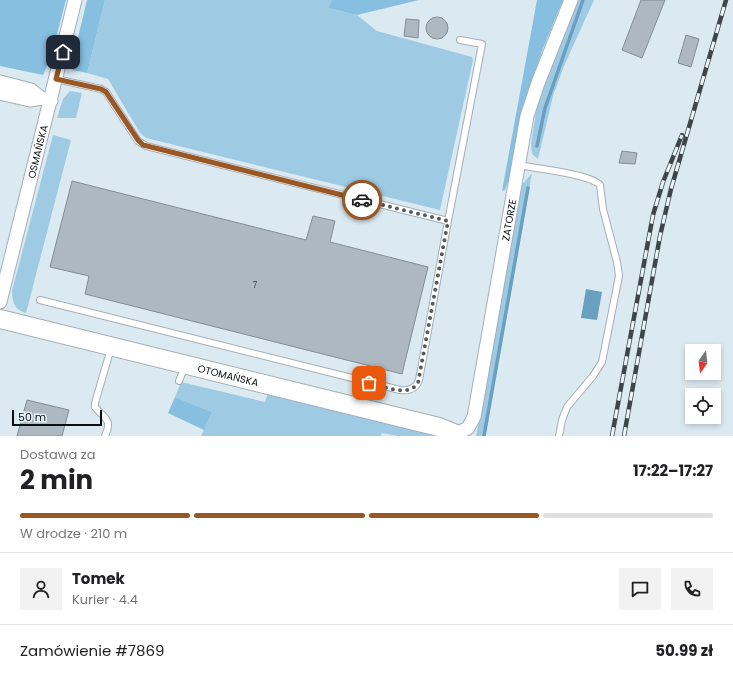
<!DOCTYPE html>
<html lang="pl">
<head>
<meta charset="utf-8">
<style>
  :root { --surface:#fff; --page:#f2f2f2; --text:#202124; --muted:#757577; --line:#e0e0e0; --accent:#985723 }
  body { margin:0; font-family:Poppins,sans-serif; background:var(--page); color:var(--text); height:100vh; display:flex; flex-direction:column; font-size:15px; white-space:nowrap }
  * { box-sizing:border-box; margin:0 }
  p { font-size:13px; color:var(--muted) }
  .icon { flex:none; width:22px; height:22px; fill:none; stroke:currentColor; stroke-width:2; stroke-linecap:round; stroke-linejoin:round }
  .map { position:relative; height:436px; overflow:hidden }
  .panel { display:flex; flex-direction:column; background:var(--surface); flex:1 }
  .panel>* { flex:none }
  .needle { width:26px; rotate:194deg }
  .buttons { position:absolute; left:685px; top:344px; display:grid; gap:8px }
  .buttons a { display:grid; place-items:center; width:36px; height:36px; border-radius:0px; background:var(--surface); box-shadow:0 2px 6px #0003; font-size:20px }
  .scale { position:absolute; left:12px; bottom:10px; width:90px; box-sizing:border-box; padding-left:4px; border:2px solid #0a0f12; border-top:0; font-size:11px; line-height:14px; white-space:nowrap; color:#0a0f12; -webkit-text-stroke:3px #e8f6fe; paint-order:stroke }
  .pin { position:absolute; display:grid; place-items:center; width:34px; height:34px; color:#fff; margin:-17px; border-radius:8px; box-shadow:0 2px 6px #0006 }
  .courier { position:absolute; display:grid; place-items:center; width:40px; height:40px; margin:-20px; border:3px solid #985723; border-radius:50%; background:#fff; color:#222; box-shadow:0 1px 5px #0007 }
  .overview em { font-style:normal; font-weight:700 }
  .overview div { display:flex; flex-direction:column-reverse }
  .overview { display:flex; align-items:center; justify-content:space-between; height:68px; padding:0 20px }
  h1 { font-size:26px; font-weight:700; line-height:30px }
  .bar { display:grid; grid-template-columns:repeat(4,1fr); gap:6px 4px; align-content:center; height:48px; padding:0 20px }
  .bar i { height:5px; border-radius:3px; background:var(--line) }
  .bar .active { background:var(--accent) }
  .bar p { grid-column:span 4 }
  .line { display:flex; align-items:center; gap:10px; padding:0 20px; border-top:1px solid var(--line) }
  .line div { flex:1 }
  .round { display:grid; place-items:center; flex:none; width:42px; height:42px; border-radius:0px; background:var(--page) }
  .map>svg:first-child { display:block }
  .green { fill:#9fcae4 }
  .forest { fill:#87bfe0 }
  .water { fill:#699fbf }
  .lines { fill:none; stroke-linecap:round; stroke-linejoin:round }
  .stream { stroke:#699fbf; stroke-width:3.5 }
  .building { fill:#acb9c1; stroke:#828e96 }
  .lane-casing { stroke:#a3afb8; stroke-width:8 }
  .street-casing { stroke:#a3afb8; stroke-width:15 }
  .secondary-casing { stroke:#a3afb8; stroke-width:20 }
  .lane { stroke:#fff; stroke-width:6 }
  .street { stroke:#fff; stroke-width:13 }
  .secondary { stroke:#fff; stroke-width:18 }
  .rail-casing { stroke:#3e464a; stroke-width:4.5 }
  .rail { stroke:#e8f6fe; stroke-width:3; stroke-dasharray:9; stroke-linecap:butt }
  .done { stroke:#535b60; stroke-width:4; stroke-dasharray:0 7.2 }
  .route { stroke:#985723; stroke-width:5 }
  .labels { text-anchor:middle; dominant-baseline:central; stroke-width:4; stroke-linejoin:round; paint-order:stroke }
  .number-label { font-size:8px; fill:#323a3e }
  .street-label { font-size:10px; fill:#0a0f12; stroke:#e8f6fe }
</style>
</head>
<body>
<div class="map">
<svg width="733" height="436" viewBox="0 0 733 436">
  <rect width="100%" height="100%" fill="#dbe9f1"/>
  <path class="green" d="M105 0H332L328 8 357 15 377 31 472 57 473 60 440 210 146 138 140 133 108 79 87 73Z
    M577 0H594L564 66 553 96 538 159 532 154 531 144 537 105Z
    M70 91 82 93 76 118H57L63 99Z
    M53 135 71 140 26 313C15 310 12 303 12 291Z
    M532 173 485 436H476L522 185Z
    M181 382 265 402 268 393 436 436H397L382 433 381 436H201L212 412 175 397Z"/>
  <path class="forest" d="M0 0H66L51 57 43 75 0 66Z
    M87 0H105L87 73 73 70 71 67Z
    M332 0H419L357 15 328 8Z
    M537 0H563L542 51 525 103 508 182 505 190 502 191Z
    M175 397 212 412 204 430 168 413Z"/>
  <path class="water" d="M586 289 602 292 597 320 581 318Z"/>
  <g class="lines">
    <path class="stream" d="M537 146 545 108 583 0
      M484 436 528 188"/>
  </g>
  <path class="building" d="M641 0H665L642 58 622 50Z
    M426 28a11 11 0 1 1 22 0a11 11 0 1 1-22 0Z
    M406 19 419 20 418 38 404 36Z
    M686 35 699 39 691 67 678 63Z
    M622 151 637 153 635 164 619 163Z
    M72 181 306 240 313 216 335 221 330 242 428 267 402 374 85 294 89 276 50 267Z
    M27 400 69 410 62 436H17Z"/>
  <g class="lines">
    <g class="lane-casing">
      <path id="lane" d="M518 165C534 168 591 174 600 185L603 209 617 262 619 276 602 362 593 376 567 407 562 420 559 436
        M448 221 482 44 460 40
        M40 300 400 390C408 391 416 389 419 380L448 221 146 146 138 141 106 92 101 89 56 79
        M179 381 185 366
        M105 436C113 418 104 419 95 407V403L111 348"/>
    </g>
    <g class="street-casing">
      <g id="street">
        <path d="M0 82 31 90 41 98"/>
        <path d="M0 93 30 100 41 98 51 101"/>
        <path id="s1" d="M0 302 75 0"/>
        <path id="s2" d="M456 434 468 428 474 417 527 116 538 83 571 0"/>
      </g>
    </g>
    <g class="secondary-casing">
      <g id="secondary">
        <path id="s3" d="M0 319 439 427 456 434 458 436"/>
      </g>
    </g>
    <use href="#lane" class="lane"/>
    <use href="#street" class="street"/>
    <use href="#secondary" class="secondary"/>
    <g class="rail-casing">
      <path id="rail" d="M612 436 653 215 663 182 682 135
        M624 436 660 236 671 189 726 0"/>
    </g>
    <use href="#rail" class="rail"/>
  </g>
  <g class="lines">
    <path class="done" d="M362 200 448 221 418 383C408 398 383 386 369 383"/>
    <path class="route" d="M63 52 56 79 101 89 106 92 138 140 143 145 362 200"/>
  </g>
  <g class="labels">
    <g class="number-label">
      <text x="255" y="285">7</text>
    </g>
    <g class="street-label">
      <text stroke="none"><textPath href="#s1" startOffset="155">OSMAŃSKA</textPath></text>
      <text stroke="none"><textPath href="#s2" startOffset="226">ZATORZE</textPath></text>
      <text stroke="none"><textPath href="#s3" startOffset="235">OTOMAŃSKA</textPath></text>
    </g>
  </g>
</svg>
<div class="buttons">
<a><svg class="needle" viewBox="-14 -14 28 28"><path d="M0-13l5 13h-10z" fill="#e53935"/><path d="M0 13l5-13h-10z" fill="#757577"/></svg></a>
<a><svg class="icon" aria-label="locate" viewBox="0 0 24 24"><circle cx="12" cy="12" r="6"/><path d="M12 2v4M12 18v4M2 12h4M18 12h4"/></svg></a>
</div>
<div class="scale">50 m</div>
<div class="pin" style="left:369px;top:383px;background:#ea580c"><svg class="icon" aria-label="bag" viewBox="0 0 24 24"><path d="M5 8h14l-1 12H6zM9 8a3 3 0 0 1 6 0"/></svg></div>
<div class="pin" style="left:63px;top:52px;background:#1f2937"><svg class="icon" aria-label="home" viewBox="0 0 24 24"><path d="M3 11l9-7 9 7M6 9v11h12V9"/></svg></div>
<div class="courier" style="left:362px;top:200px"><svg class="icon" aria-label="car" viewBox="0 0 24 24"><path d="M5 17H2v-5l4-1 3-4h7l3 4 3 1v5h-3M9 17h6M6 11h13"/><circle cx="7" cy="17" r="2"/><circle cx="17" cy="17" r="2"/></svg></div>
</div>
<section class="panel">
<div class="overview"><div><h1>2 min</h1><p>Dostawa za</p></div><em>17:22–17:27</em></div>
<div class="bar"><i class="active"></i><i class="active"></i><i class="active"></i><i></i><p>W drodze · 210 m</p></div>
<div class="line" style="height:72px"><a class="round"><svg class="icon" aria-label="person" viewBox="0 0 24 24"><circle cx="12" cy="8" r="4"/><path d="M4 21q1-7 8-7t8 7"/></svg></a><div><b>Tomek</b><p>Kurier · 4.4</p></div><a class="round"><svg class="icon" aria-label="chat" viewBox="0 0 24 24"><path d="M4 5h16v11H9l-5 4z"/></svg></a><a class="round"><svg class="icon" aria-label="phone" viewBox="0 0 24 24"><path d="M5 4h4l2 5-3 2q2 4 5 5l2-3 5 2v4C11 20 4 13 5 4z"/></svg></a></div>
<div class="line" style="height:52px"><div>Zamówienie #7869</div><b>50.99 zł</b></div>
</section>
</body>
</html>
